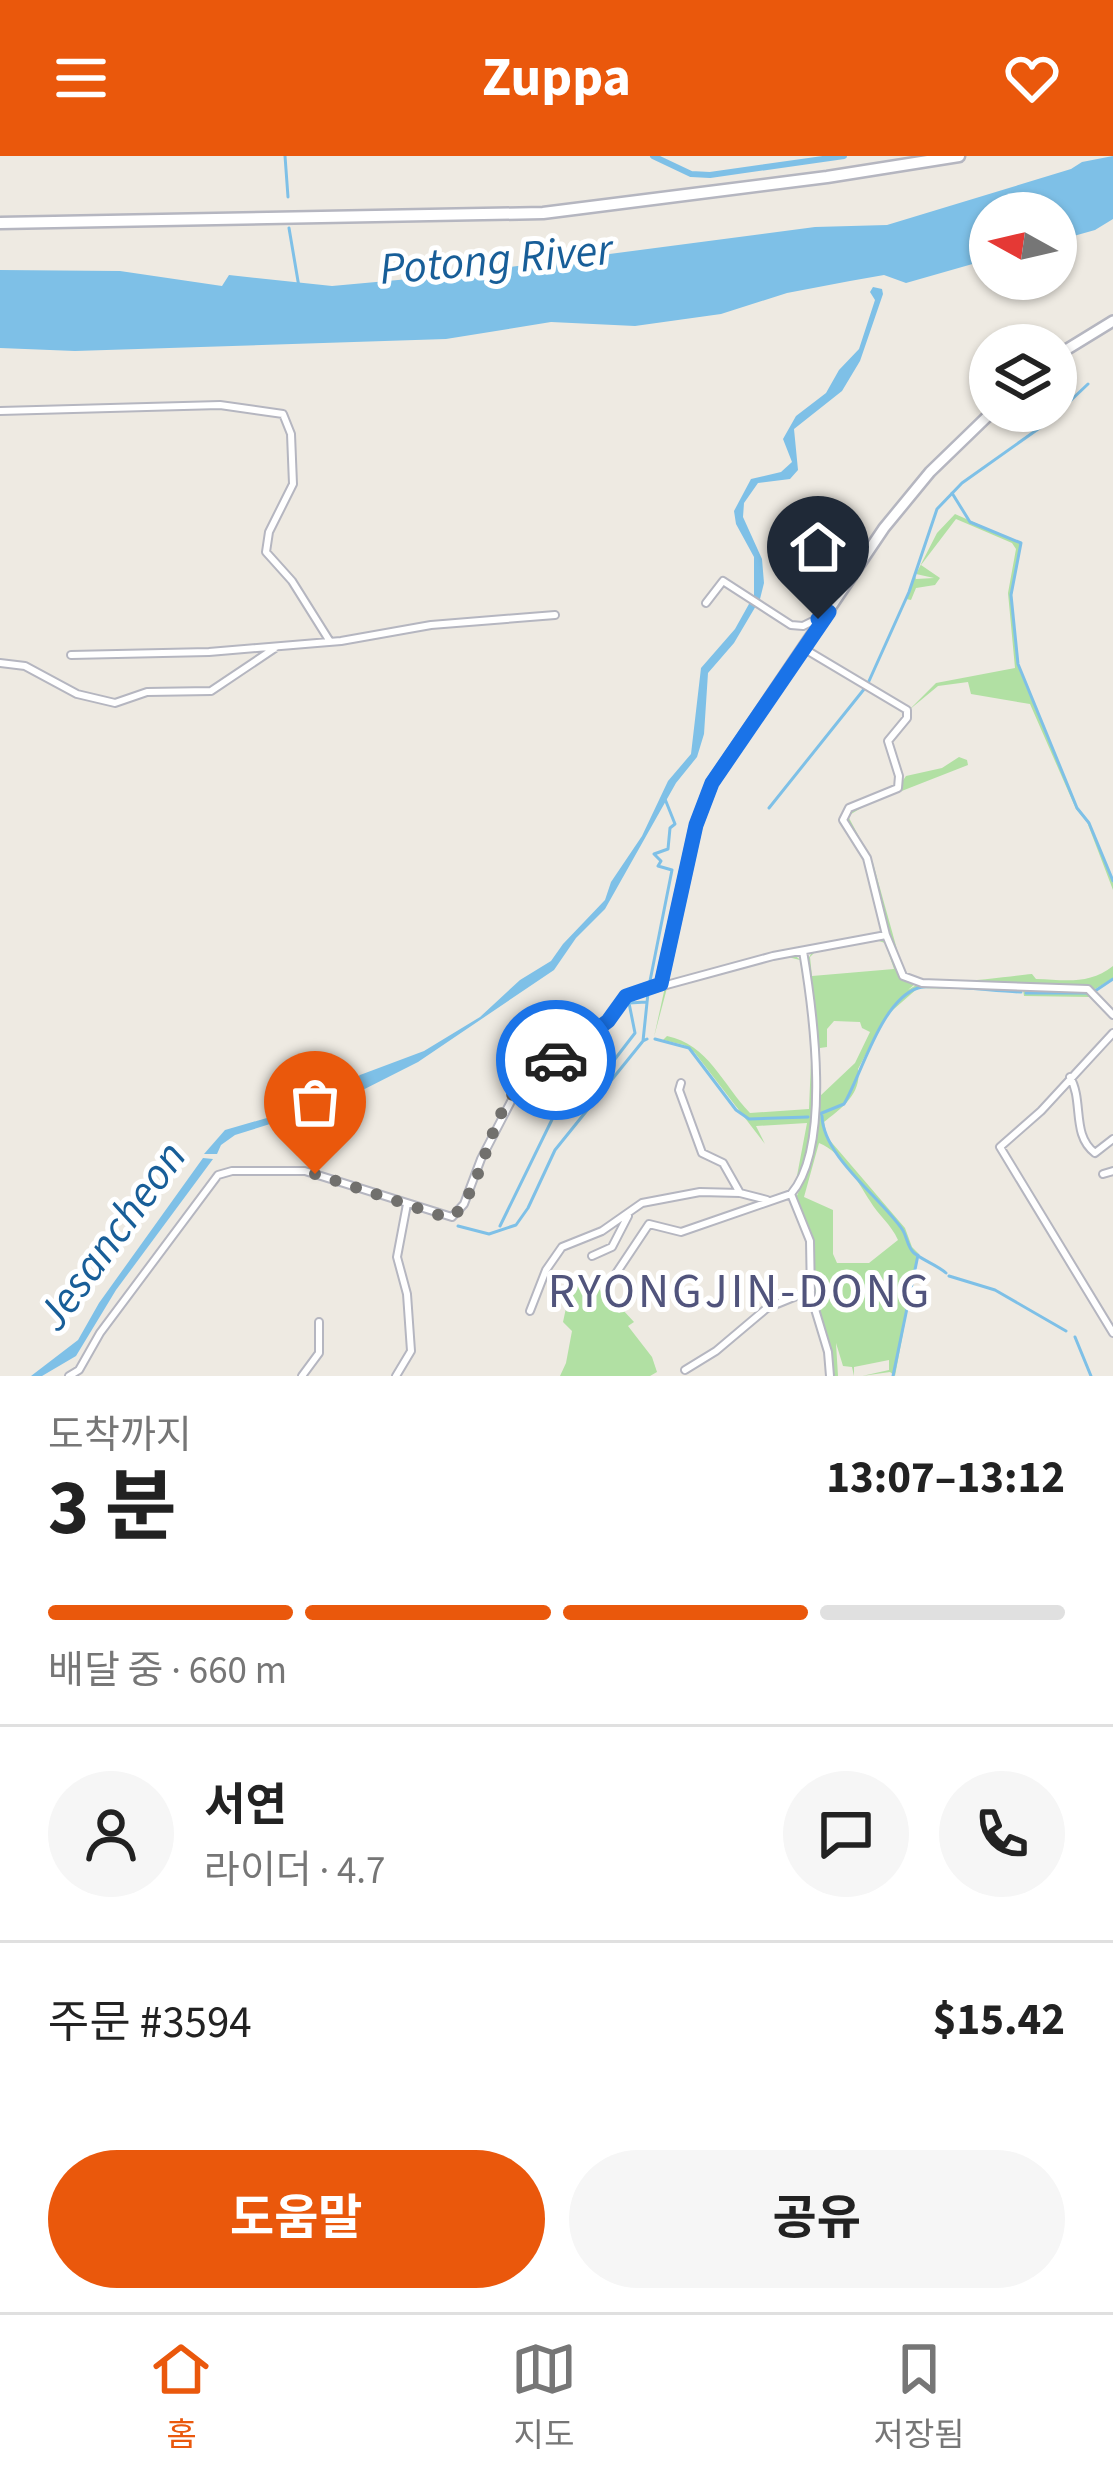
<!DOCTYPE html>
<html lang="ko">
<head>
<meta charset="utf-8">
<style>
  :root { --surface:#fff; --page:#f6f6f6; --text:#222; --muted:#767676; --line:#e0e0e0; --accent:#ea580c }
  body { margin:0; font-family:"Source Sans 3","Noto Sans KR",sans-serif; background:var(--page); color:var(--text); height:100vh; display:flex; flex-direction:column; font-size:45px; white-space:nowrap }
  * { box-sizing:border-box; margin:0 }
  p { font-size:39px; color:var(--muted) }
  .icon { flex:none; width:66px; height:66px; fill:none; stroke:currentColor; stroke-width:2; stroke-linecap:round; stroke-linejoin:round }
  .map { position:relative; height:1220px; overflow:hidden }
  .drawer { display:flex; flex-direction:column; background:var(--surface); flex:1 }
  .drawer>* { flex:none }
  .needle { width:78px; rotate:278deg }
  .buttons { position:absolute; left:969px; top:36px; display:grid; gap:24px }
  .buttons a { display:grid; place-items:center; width:108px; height:108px; border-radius:50%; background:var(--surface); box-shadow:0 3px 9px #0004; font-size:60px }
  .pin { position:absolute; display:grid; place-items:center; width:102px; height:102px; color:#fff; margin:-123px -51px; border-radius:50% 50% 50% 0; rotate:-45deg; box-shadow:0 0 12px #0007 }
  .pin .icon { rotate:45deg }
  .courier { position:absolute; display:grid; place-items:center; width:120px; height:120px; margin:-60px; border:9px solid #1a73e8; border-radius:50%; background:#fff; color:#222; box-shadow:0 3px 15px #0007 }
  .headline em { font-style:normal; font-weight:700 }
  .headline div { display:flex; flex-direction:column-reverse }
  .headline { display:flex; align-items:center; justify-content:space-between; height:204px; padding:0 48px }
  h1 { font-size:78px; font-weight:700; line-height:90px }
  .bar { display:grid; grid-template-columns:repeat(4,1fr); gap:18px 12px; align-content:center; height:144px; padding:0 48px }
  .bar i { height:15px; border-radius:9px; background:var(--line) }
  .bar .selected { background:var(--accent) }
  .bar p { grid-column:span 4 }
  .line { display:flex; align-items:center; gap:30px; padding:0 48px; border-top:3px solid var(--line) }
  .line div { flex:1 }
  .round { display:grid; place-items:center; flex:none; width:126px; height:126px; border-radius:63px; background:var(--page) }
  .primary-button { display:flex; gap:24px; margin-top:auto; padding:24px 48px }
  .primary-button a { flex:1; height:138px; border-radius:72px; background:var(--accent); color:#fff; font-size:48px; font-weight:700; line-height:138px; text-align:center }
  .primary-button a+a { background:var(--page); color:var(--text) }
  header { display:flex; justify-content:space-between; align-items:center; height:156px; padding:0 48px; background:var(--accent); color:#fff; font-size:54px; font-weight:700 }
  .dock { display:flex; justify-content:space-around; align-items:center; height:168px; border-top:3px solid var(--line); background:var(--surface); font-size:33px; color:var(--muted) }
  .dock a { display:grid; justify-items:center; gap:6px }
  .dock .selected { color:var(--accent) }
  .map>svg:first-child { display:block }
  .green { fill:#b1e0a3; fill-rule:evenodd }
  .water { fill:#7ec0e7 }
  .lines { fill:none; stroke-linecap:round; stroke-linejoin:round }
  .stream { stroke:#7ec0e7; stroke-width:3 }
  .canal { stroke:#7ec0e7; stroke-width:6 }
  .minor-casing { stroke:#b5b6c0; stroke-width:10 }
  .tertiary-casing { stroke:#b5b6c0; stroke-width:14 }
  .secondary-casing { stroke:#b5b6c0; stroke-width:15 }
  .minor { stroke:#fff; stroke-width:6 }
  .tertiary { stroke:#fff; stroke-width:9 }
  .secondary { stroke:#fff; stroke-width:10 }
  .done { stroke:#71706d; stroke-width:12; stroke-dasharray:0 21.6 }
  .route { stroke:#1a73e8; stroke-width:15 }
  .labels { text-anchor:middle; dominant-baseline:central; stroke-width:10; stroke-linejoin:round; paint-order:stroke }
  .water-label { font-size:45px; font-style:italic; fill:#185e98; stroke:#fff }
  .quarter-label { font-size:48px; letter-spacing:3px; fill:#51547c; stroke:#fff }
</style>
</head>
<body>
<header><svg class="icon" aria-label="menu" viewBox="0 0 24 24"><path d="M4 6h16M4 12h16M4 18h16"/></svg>Zuppa<svg class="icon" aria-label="heart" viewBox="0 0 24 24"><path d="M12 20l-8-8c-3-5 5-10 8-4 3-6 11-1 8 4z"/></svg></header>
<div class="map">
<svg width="1113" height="1220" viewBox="0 0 1113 1220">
  <rect width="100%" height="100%" fill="#eeeae2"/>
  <path class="green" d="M955 358 1021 387 1010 439 1019 513 1077 652 1089 667 1113 727V734L1087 666 1076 653 1030 548 971 538 968 526 938 530 909 554 936 527 1015 512 1008 437 1016 393 1012 387 956 363 921 409 940 422 935 429 916 432 911 444 906 443 915 420 916 423 934 422 916 418 937 377Z
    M959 601 967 604 968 609 866 649 848 660 873 707 903 815C927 834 1001 821 1032 818L1036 823C1065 824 1089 829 1113 810V822L1092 835 1084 830 920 826 904 819C885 785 884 744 871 708 864 690 847 677 845 658L898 632 906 620 942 612Z
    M881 782C896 795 893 821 915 828L908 834 918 828 1082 833 1090 841 1024 840 1023 834 918 832 886 860 858 913C862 938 841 953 824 966L827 981 905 1072 912 1091 918 1097 895 1220 890 1216 862 1220 889 1214V1204L854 1211V1220L852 1211 843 1210 836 1187 838 1220H834L830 1192 814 1145 812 1084 796 1042 808 1013 818 914 808 803 814 793ZM876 784 885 787 894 813 812 820 810 801 817 794ZM834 865 860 866 862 872 870 876 855 907 819 941 820 892 827 891V873ZM819 987C843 997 857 1025 870 1045 878 1059 891 1068 898 1084L869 1107H837L833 1098V1054L804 1041Z
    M793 798 803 806C814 868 824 967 796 1025L807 967 756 970 765 988 695 897 684 889 663 884 667 880C708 888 723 929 750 957L809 953 812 881 800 804 784 800 667 832 654 881 665 831Z
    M577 1127 596 1129 619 1157 623 1154 634 1166 628 1170 652 1201 657 1216 650 1220H560L566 1207 572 1175 563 1166 569 1138Z"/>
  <path class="water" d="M1113 0V63L1095 74 1056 85V57H990V103L906 127 884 119 850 125 787 137 721 158 635 170 551 166 446 183 75 195 0 192V114L120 115 222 130 229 119 332 130 442 120 815 71 887 69 1071 13 1082 6Z
    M873 131 882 133 883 138 860 205 842 235 794 273 798 314 790 323 758 327 744 347 743 361 762 403 764 427 760 443 734 487 708 517 704 578 697 601 676 627 605 753 576 782 554 814 418 906 337 947 235 979 221 989 217 998H204L225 974 322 946 360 919 424 895 480 861 520 824 551 805 563 788 605 744 611 726 642 680 668 625 691 598 701 512 735 473 754 439V401L736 368 734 355 751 323 781 316 792 306 783 283 796 260 826 237 839 214 859 193 875 144 870 136Z
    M203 1002 213 1003 116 1134 76 1200 42 1220H31L78 1184 99 1147Z"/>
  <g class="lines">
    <path class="stream" d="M285 0 288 41
      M289 72 299 131
      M952 337 970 366 1021 387 1011 439 1018 508 1077 652 1089 667 1113 725
      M869 525 909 436 937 353 962 327 1048 266 1088 228
      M769 652 865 532
      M649 830 672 714 658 710 661 705 654 698 668 693 670 672 675 668 665 643
      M1095 835 1113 823
      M1026 837H1087
      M647 883 643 885 648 837
      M655 883 689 892 736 954 749 963 808 961
      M817 959 844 948C862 918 881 844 918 832 937 827 998 836 1021 836
      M822 960C823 1000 879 1040 902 1073 907 1080 907 1091 914 1097 924 1105 937 1109 946 1117
      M458 1070 489 1078 516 1069 528 1052 555 994 643 885
      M500 1070 564 939 585 920 615 903 635 877 629 847 646 846
      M949 1120 995 1134 1066 1175
      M1075 1181 1091 1220
      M893 1220 918 1099"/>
    <path class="canal" d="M653 0 691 18 710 19 844 0"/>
    <g class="minor-casing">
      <path id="minor" d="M0 255 220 249 283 258 291 278 293 328 269 376 266 396 292 425 329 484
        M706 447 723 425 791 469 803 470 819 462
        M803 492 907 554V562L888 585 899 620 898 632 849 652 843 664 867 702 886 779 903 820 922 827 1088 833 1113 859
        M71 499 209 496 341 485 431 469 555 459
        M0 507 25 510 77 538 115 547 147 536 211 535 275 492
        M1113 877 1041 955 1000 991 1113 1177
        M1070 921C1084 945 1071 979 1095 997L1113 983
        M681 927 679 934 702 997 723 1007 740 1037
        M1103 1018 1113 1015
        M791 1038 810 1085 811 1140 828 1196 830 1220
        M592 1100 612 1091 628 1060
        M613 1122 649 1068 681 1076 791 1038C832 991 813 854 803 795
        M530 1155 546 1114 562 1091 602 1075 642 1047 700 1036 740 1037 767 1044
        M685 1214 716 1195 767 1152 811 1134
        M69 1220 79 1214 100 1177 218 1019 232 1015H305L452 1061 464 1048 481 1003 520 928 599 873 626 840 773 800 886 779
        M302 1220 319 1197V1166
        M396 1220 411 1195 407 1138 397 1101 407 1048"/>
    </g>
    <g class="tertiary-casing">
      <path id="tertiary" d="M1056 200 1113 165
        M661 828 696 669 712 627 884 372 930 316 993 255"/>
    </g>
    <g class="secondary-casing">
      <path id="secondary" d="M0 67 543 57 827 21 959 0"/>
    </g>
    <use href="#minor" class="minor"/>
    <use href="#tertiary" class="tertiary"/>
    <use href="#secondary" class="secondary"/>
  </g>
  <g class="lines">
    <path class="done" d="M315 1018 439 1059 454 1060C487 1023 487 960 524 925 533 916 546 911 556 904"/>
    <path class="route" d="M556 904 608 865 626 840 661 828 696 669 712 627 829 456 818 463"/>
  </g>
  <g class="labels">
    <g class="water-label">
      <text transform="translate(496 104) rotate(-5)">Potong River</text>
      <text transform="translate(112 1080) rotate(-54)">Jesancheon</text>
    </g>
    <g class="quarter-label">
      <text x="740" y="1136">RYONGJIN-DONG</text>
    </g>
  </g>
</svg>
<div class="buttons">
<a><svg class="needle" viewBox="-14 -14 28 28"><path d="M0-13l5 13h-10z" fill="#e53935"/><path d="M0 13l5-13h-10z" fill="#767676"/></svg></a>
<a><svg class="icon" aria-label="layers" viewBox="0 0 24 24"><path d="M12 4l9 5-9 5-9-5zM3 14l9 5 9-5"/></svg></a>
</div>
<div class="pin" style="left:315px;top:1018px;background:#ea580c"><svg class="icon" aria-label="bag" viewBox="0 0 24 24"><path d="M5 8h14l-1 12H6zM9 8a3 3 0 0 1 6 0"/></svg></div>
<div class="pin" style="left:818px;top:463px;background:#1f2937"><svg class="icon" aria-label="home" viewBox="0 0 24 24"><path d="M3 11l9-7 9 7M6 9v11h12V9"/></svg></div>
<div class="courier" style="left:556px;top:904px"><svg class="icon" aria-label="car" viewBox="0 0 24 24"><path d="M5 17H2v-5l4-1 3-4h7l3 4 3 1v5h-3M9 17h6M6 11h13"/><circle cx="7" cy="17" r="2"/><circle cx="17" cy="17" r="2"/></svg></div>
</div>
<section class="drawer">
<div class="headline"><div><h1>3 분</h1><p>도착까지</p></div><em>13:07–13:12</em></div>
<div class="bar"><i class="selected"></i><i class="selected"></i><i class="selected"></i><i></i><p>배달 중 · 660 m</p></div>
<div class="line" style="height:216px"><a class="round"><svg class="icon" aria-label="person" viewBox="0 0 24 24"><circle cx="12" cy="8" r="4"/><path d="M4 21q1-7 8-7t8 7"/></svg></a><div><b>서연</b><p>라이더 · 4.7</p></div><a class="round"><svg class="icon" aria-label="chat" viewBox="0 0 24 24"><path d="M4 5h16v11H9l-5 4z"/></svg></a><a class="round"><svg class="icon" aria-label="phone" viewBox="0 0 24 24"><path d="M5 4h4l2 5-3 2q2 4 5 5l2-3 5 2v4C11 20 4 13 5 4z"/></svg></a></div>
<div class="line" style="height:156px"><div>주문 #3594</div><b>$15.42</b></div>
<div class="primary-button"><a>도움말</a><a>공유</a></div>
</section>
<nav class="dock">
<a class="selected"><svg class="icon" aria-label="home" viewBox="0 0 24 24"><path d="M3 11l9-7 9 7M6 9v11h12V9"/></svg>홈</a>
<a><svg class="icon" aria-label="map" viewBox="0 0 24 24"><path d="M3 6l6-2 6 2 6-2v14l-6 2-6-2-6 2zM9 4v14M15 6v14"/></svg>지도</a>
<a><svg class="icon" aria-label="saved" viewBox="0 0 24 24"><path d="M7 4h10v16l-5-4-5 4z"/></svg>저장됨</a>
</nav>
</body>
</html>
